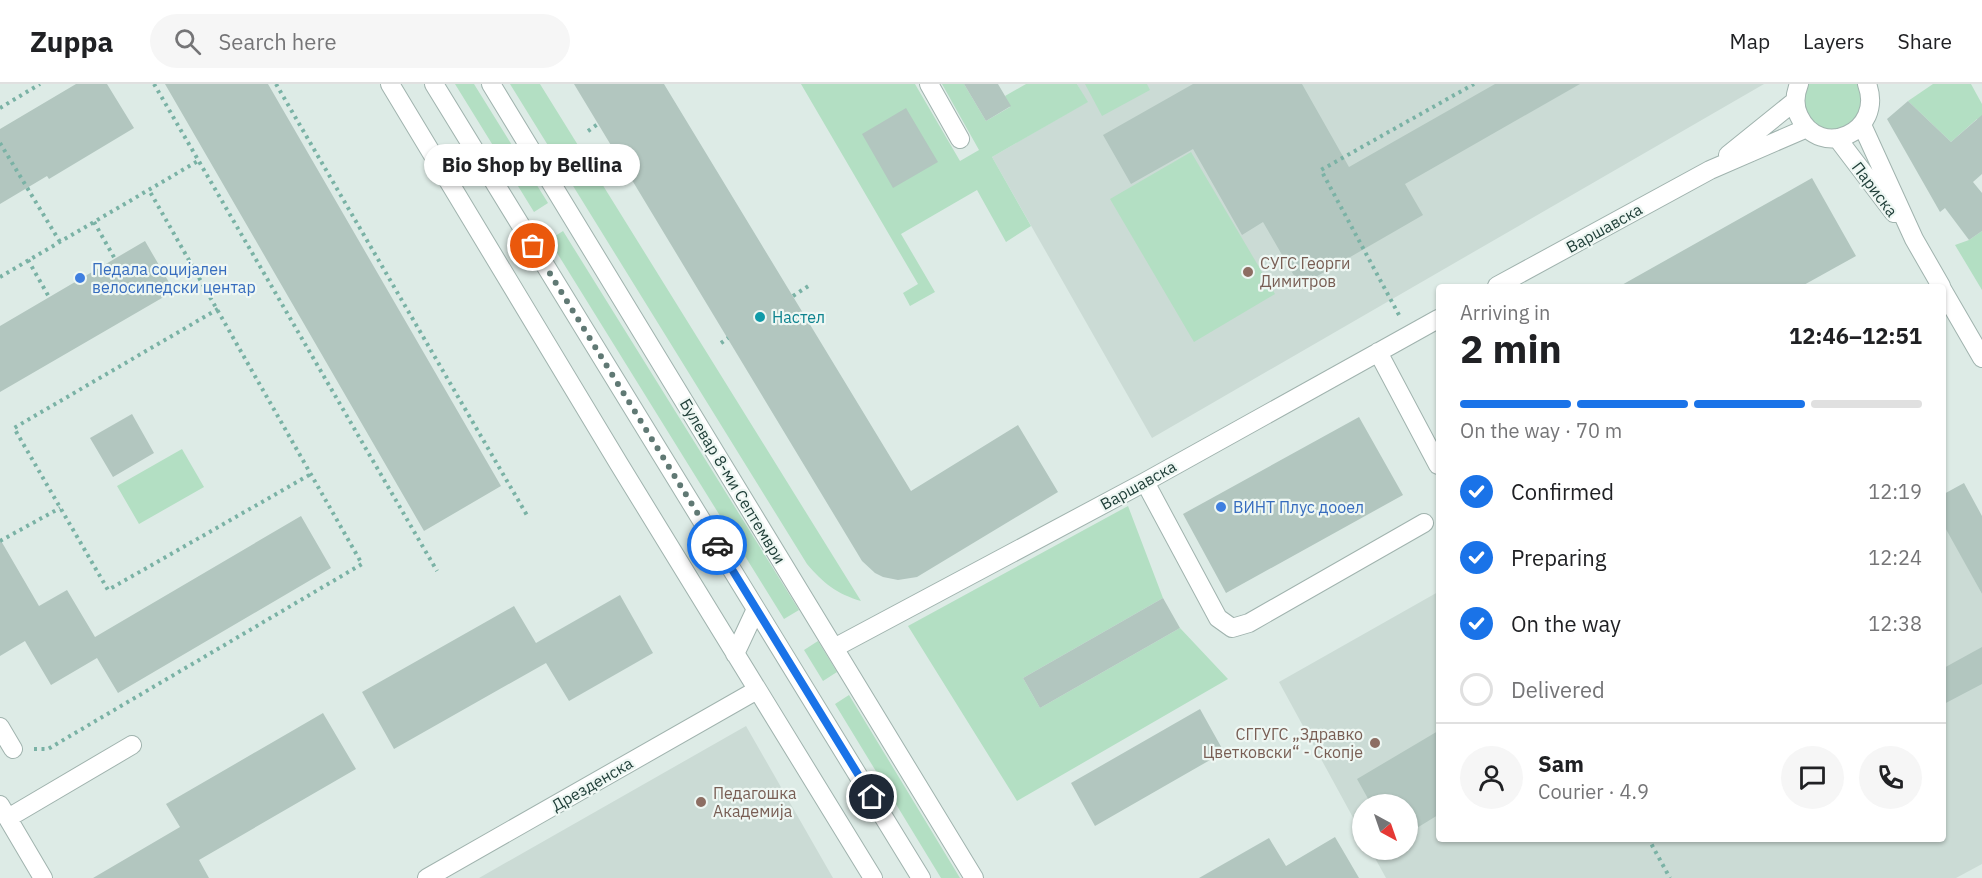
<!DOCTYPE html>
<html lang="en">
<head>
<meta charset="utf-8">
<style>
  :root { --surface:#fff; --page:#f6f6f6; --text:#202124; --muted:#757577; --line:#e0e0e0; --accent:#1a73e8 }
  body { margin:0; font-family:"IBM Plex Sans",sans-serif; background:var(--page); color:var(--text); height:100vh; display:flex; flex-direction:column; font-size:22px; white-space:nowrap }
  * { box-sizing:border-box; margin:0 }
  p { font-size:20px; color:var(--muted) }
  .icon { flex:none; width:33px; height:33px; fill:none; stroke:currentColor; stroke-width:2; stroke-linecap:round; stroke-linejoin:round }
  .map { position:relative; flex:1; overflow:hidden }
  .details { position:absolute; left:1436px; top:200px; width:510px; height:558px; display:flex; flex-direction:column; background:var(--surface); border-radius:6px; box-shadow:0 2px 4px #0004 }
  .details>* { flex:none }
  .needle { width:39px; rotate:140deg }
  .controls { position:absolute; left:1352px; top:710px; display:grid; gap:12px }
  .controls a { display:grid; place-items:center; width:66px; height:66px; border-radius:50%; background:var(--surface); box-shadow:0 2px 4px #0004; font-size:30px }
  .pin { position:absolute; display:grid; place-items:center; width:51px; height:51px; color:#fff; margin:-26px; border:3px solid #fff; border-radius:50%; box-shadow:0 2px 6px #0007 }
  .courier { position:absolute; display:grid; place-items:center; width:60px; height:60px; margin:-30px; border:4px solid #1a73e8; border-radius:50%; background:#fff; color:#222; box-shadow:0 2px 8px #0007 }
  .bubble { position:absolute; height:42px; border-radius:21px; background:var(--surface); box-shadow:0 2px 4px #0004; font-size:20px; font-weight:800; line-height:42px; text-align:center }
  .headline em { font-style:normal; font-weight:800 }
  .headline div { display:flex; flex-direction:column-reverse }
  .headline { display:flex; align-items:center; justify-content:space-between; height:102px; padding:0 24px }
  h1 { font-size:39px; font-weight:800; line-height:45px }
  .bar { display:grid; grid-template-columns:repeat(4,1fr); gap:9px 6px; align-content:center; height:72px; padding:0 24px }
  .bar i { height:8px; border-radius:4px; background:var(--line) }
  .bar .current { background:var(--accent) }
  .bar p { grid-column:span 4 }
  .line { display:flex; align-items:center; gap:15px; padding:0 24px; border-top:2px solid var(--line) }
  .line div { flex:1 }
  .round { display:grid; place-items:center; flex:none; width:63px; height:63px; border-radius:32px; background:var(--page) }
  ol { padding:0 24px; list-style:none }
  li { display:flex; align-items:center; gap:18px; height:66px }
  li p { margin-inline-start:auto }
  li .icon { padding:6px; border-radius:50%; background:var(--accent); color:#fff; stroke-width:4 }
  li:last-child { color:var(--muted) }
  li i { width:33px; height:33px; border:3px solid var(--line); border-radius:50% }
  header { display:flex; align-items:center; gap:36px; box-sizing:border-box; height:84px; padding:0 30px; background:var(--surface); border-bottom:2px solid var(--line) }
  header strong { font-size:28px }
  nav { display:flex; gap:33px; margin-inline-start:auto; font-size:21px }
  .search { width:420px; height:54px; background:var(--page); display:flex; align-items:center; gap:15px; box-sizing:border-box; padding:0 21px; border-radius:33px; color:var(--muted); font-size:22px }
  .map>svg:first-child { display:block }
  .built { fill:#cbdbd5 }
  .green { fill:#b3dfc3 }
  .building { fill:#b2c6bf }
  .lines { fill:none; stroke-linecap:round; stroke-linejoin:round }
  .minor-casing { stroke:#a0b3ae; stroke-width:20 }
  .path { stroke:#7ab2a5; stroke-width:4; stroke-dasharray:3 4.5; stroke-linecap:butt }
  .minor { stroke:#fff; stroke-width:18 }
  .done { stroke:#607974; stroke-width:6; stroke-dasharray:0 10.8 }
  .route { stroke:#1a73e8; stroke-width:8 }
  .education-dot { fill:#8d6e63; stroke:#eef7f3; stroke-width:2 }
  .shop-dot { fill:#3f7fe0; stroke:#eef7f3; stroke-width:2 }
  .culture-dot { fill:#0f9aa8; stroke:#eef7f3; stroke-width:2 }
  .labels { text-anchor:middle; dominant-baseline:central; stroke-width:4.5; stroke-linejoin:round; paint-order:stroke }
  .street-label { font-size:16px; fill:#1d3c36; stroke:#eef7f3 }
  .education-label { font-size:16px; fill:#785e54; stroke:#eef7f3; text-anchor:start }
  .shop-label { font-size:16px; fill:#366cbe; stroke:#eef7f3; text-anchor:start }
  .culture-label { font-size:16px; fill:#0d838f; stroke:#eef7f3; text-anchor:start }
</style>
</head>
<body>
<header>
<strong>Zuppa</strong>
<div class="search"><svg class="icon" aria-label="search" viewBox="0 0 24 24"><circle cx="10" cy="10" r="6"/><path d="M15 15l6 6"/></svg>Search here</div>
<nav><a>Map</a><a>Layers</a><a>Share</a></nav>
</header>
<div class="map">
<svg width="1982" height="794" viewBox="0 0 1982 794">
  <rect width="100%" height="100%" fill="#ddebe6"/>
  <path class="built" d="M1077 0H1764L1152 354 992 73 1087 18Z
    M1943 438 1982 510V780L1956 794H1386L1370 765H1407V720H1362V750L1279 598 1438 508V754H1942Z
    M746 642 833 794H479Z"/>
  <path class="green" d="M455 0H474L548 119 534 128Z
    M510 0H540L861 517C837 510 823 499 807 480Z
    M801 0H915L960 77 979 66 942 0H964L986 37 1010 23 1005 12 1026 0H1077L1088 18 992 73 1031 142 1006 158 977 106 901 150 935 208 910 222 903 209 918 200Z
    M1085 0H1147L1150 6 1102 32Z
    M1803 0H1859C1860 7 1864 17 1861 23 1856 39 1837 53 1820 44 1815 41 1810 37 1805 33Z
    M1933 0H1971L1982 20V40L1977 35 1951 58 1908 17Z
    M1191 68 1275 210 1194 258 1110 115Z
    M563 147 799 526 784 535 549 156Z
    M1982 147V206L1955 161 1969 156Z
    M182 365 204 403 139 440 117 402Z
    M1128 422 1163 514 1023 594 1040 624 1180 544 1228 595 1017 717 908 542Z
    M818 557 837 588 823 597 804 566Z
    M849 611 960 794H941L835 620Z"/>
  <path class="building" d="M76 0H107L134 44 49 95 47 92 0 120V45Z
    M165 0H268L501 402 424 447Z
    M574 0H664L911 407 1018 341 1058 408 917 493 898 496 883 493 875 489 862 477Z
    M964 0H998L1011 22 986 37Z
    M1193 0H1302L1349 83 1495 0H1580L1405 100 1423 131 1300 202 1263 138 1242 151 1193 65 1131 100 1103 51Z
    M1908 17 1951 58 1982 31V90L1973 98 1982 109V147L1969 156 1945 124 1940 128 1887 35Z
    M906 24 938 78 893 104 862 50Z
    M1812 94 1856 172 1802 202H1620Z
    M145 157 174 207 0 308V242Z
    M132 330 154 369 113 393 90 354Z
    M1359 333 1403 411 1226 509 1183 430Z
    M1964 399 1982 432V510L1942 438V411Z
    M301 432 331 484 118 609 97 574 51 601 25 557 0 572V455L39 522 67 506 95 553Z
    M620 511 653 569 569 617 546 579 394 665 362 608 514 522 536 559Z
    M1163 514 1180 544 1040 624 1023 594Z
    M1982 563V600L1942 621V585Z
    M1200 625 1224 668 1095 742 1071 699Z
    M323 629 356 685 199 776 209 794H93L180 743 166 720Z
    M1438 647V731L1407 750V720H1371L1357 695Z
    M1335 753 1359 794H1199L1269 754 1286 782Z"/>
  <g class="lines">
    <g class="minor-casing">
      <path id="minor" d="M390 0 619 380 873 794
        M434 0 921 794
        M491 0 974 794
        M929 0 960 55
        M1799 0C1795 10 1794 22 1799 32 1820 77 1885 48 1867 0
        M1862 41 1914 155 1941 202
        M1837 54 1894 129
        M1728 71 1795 17
        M1497 202 1710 86 1807 44
        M1942 205 1982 274
        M1378 268 1438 381
        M1145 398 1218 534 1232 544 1249 539 1424 439
        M834 564 1145 398 1438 235
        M735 570 756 525
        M0 643 13 665
        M0 721 43 794
        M8 734 132 661
        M427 794 757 606"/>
    </g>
    <path class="path" d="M154 0 437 487
      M276 0 528 433
      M0 24 40 0
      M588 47 598 40
      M0 59 60 158
      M94 138 115 175
      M28 176 49 213
      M0 193 198 77
      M793 212 810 201
      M218 225 14 344 108 506 311 390
      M1399 231 1321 86 1474 0
      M721 259 728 254
      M0 457 60 424
      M34 665H48L362 480 149 106
      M1648 754 1670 794"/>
    <use href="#minor" class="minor"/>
  </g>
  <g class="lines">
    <path class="done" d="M533 162 717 461"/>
    <path class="route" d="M717 461 872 713"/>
  </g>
  <g class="education-dot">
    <circle cx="1248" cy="188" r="6"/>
    <circle cx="1375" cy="659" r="6"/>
    <circle cx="701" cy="718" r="6"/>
  </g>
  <g class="shop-dot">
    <circle cx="80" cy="194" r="6"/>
    <circle cx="1221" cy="423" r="6"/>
  </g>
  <circle class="culture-dot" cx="760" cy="233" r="6"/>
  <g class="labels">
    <g class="street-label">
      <text transform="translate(1875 105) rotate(53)">Париска</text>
      <text transform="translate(1604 144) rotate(-29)">Варшавска</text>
      <text transform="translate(733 397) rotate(59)">Булевар 8-ми Септември</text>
      <text transform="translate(1138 401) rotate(-29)">Варшавска</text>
      <text transform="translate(592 700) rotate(-30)">Дрезденска</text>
    </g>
    <g class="education-label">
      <text x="1260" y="179">СУГС Георги<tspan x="1260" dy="18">Димитров</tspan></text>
      <text x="1363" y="650" text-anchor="end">СГГУГС „Здравко<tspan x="1363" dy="18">Цветковски“ - Скопје</tspan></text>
      <text x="713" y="709">Педагошка<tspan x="713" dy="18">Академија</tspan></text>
    </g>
    <g class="shop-label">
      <text x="92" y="185">Педала социјален<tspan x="92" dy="18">велосипедски центар</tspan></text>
      <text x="1233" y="423">ВИНТ Плус дооел</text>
    </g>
    <g class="culture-label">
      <text x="772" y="233">Настел</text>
    </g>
  </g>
</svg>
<div class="controls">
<a><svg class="needle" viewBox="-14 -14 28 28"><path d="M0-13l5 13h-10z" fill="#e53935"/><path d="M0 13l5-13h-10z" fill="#757577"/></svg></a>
</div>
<div class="pin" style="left:533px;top:162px;background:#ea580c"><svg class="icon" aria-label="bag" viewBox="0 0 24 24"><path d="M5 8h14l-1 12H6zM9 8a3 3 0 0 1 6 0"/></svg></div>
<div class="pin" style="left:872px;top:713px;background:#1f2937"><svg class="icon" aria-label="home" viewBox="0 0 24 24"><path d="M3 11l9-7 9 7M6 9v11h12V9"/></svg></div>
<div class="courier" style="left:717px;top:461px"><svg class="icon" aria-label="car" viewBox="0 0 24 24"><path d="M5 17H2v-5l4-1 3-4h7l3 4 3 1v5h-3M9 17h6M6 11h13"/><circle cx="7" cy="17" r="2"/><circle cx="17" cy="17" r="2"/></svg></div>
<div class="bubble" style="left:424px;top:60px;width:216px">Bio Shop by Bellina</div>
<section class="details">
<div class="headline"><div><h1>2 min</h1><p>Arriving in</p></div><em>12:46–12:51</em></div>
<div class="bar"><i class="current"></i><i class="current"></i><i class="current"></i><i></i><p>On the way · 70 m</p></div>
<ol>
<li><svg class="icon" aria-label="check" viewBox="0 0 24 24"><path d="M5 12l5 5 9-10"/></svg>Confirmed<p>12:19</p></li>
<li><svg class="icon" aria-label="check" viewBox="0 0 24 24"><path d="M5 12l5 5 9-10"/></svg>Preparing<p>12:24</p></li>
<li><svg class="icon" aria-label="check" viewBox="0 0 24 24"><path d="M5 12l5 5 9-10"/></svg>On the way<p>12:38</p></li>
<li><i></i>Delivered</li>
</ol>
<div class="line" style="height:108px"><a class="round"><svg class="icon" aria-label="person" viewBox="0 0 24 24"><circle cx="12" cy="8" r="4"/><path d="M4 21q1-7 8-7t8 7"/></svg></a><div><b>Sam</b><p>Courier · 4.9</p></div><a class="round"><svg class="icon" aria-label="chat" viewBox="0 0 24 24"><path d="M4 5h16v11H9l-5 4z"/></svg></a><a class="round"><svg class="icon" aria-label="phone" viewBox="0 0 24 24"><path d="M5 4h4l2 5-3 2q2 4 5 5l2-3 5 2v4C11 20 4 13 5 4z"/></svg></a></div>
</section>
</div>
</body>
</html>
